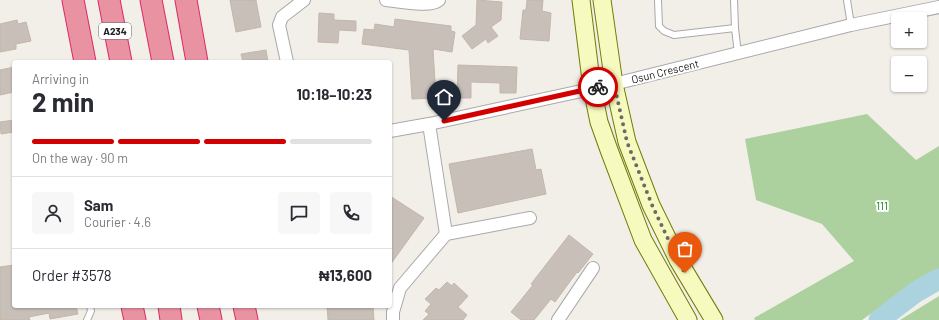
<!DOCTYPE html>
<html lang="en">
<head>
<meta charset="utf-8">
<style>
  :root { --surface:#fff; --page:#f7f7f7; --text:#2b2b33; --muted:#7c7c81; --line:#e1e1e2; --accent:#d40000 }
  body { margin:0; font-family:Barlow,sans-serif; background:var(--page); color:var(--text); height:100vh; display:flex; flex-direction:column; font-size:15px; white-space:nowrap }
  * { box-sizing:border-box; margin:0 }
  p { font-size:13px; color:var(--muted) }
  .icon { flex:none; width:22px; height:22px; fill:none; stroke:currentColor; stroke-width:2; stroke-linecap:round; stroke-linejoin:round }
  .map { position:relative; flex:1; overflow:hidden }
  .details { position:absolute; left:12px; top:60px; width:380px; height:248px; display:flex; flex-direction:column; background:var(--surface); border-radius:4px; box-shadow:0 1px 3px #0004 }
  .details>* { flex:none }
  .controls { position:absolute; left:891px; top:12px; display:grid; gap:8px }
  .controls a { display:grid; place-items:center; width:36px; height:36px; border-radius:4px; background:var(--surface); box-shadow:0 1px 3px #0004; font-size:20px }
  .pin { position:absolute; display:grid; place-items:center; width:34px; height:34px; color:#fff; margin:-41px -17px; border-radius:50% 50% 50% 0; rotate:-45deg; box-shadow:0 0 4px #0007 }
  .pin .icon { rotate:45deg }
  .courier { position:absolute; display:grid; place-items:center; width:40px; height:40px; margin:-20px; border:3px solid #d40000; border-radius:50%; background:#fff; color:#222; box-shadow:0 1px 5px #0007 }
  .summary em { font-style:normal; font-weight:700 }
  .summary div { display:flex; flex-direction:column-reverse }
  .summary { display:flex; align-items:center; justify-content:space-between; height:68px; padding:0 20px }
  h1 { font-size:26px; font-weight:700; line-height:30px }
  .bar { display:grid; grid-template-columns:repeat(4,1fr); gap:6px 4px; align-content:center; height:48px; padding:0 20px }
  .bar i { height:5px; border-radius:3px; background:var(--line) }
  .bar .current { background:var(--accent) }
  .bar p { grid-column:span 4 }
  .line { display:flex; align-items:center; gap:10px; padding:0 20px; border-top:1px solid var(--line) }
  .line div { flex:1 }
  .round { display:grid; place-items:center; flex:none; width:42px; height:42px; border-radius:4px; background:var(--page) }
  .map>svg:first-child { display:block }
  .forest { fill:#add19e }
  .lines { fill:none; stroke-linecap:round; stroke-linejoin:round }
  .river { stroke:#aad3df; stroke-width:21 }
  .building { fill:#c7bfb8; stroke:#c4b6ab }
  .lane-casing { stroke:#a9a9a9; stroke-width:8 }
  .street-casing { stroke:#a9a9a9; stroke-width:14 }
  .secondary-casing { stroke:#707d05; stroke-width:19 }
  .highway-casing { stroke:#dc2a67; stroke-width:23 }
  .lane { stroke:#fff; stroke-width:6 }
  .street { stroke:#fff; stroke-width:12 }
  .secondary { stroke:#f7fabf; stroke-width:17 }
  .highway { stroke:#e892a2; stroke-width:21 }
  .done { stroke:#6b6a68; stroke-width:4; stroke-dasharray:0 7.2 }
  .route { stroke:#d40000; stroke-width:5 }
  .labels { text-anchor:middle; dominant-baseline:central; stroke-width:4; stroke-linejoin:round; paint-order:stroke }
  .shield { fill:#fff; stroke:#646464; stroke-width:1 }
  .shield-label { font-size:10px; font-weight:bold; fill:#222 }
  .street-label { font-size:11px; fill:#222; stroke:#fff }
  .park-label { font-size:11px; fill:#0c8416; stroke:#fff }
</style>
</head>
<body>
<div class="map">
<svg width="939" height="320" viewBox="0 0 939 320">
  <rect width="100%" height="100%" fill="#f2efe9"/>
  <path class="forest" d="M867 114 916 160 939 146V270L909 286 862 320H755L754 318 854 261 822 224 756 200 745 139Z
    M939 296V320H900Z"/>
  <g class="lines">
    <path class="river" d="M879 320 916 292 939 279"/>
  </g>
  <path class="building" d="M230 0H256L261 27 236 32Z
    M477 0 502 2 501 20 491 27 498 36 488 43 486 39 472 49 462 36 476 25Z
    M527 0H543L542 11 551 13 549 41 520 39 523 10H526Z
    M319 13 334 14V20L356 21V31L339 30 338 43 318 42Z
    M395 19 451 26V31L455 32 452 52 433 49 436 98 412 99 409 50 362 44 364 29 374 30 375 24 394 27Z
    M17 20 18 24 26 22 31 41 16 44V49L0 52V24Z
    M266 50 268 62H243L241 54Z
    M458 65 517 67 516 93H500V83L471 82V98H457Z
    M14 67V92L0 95V70Z
    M14 120V132L1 134 0 122Z
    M532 149 536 170 541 169 546 194 458 213 449 164Z
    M390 196 424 218 390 265Z
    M569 235 593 254 578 273 577 272 555 302 551 299 534 320H521L511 312 533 285 531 284Z
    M14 265V306H76L78 314 50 319 49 313 29 317 30 320H0V267Z
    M447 282 452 286 454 283 468 296 458 307 467 315 463 320H423L429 314 425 311 431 304 425 299 436 288 439 290Z
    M327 306H373L374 320H328Z"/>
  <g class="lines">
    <g class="lane-casing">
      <path id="lane" d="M658 0 659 26 664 31 674 35 735 28
        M734 0 735 28 738 54
        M847 0 851 25
        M87 320 91 311 90 306"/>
    </g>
    <g class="street-casing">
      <path id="street" d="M386 0C398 1 431 8 439 0
        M287 62 279 25 282 17 304 0
        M390 131 429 124 614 84 851 25 939 7
        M446 234 530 218
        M393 320V312L400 288 446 234 429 124
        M558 320 593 268"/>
    </g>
    <g class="secondary-casing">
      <path id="secondary" d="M581 0 592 88 599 122 609 150 643 240 688 320
        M602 0 614 84 627 142 651 205 678 260 714 320"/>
    </g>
    <g class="highway-casing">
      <path id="highway" d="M73 0 85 62
        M109 0 121 62
        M151 0 163 62
        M186 0 197 62
        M132 306 135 320
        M169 306 171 320
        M208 306 211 320
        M244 306 247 320"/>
    </g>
    <use href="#lane" class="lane"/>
    <use href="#street" class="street"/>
    <use href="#secondary" class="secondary"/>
    <use href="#highway" class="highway"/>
  </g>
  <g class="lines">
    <path class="done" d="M598 87 614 84 627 142 652 205 678 260 685 273"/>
    <path class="route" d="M444 121 598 87"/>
  </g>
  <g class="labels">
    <rect class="shield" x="99" y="23" width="32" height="16" rx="3"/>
    <g class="shield-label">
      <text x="115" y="31">A234</text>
    </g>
    <g class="street-label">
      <text transform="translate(665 71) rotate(-14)">Osun Crescent</text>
    </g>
    <g class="park-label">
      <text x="882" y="205">111</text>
    </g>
  </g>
</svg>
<div class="controls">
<a>+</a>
<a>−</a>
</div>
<div class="pin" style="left:685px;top:273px;background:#ea580c"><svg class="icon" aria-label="bag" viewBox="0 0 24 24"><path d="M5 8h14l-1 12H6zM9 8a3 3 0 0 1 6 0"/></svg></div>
<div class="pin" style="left:444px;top:121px;background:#1f2937"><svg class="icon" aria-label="home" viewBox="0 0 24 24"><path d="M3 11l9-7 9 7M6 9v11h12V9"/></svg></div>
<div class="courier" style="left:598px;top:87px"><svg class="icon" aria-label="bike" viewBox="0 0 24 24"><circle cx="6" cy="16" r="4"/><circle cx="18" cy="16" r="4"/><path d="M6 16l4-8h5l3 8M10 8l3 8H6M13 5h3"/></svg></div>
<section class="details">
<div class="summary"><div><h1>2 min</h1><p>Arriving in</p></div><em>10:18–10:23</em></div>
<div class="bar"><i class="current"></i><i class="current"></i><i class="current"></i><i></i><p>On the way · 90 m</p></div>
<div class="line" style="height:72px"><a class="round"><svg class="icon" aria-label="person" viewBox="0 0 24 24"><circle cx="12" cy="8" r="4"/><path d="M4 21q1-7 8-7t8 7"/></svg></a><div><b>Sam</b><p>Courier · 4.6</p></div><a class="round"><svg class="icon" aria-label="chat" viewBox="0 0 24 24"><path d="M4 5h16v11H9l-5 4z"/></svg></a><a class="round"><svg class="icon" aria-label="phone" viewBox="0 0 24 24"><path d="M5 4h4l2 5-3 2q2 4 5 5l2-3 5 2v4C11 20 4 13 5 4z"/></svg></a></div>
<div class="line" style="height:52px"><div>Order #3578</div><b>₦13,600</b></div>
</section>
</div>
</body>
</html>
